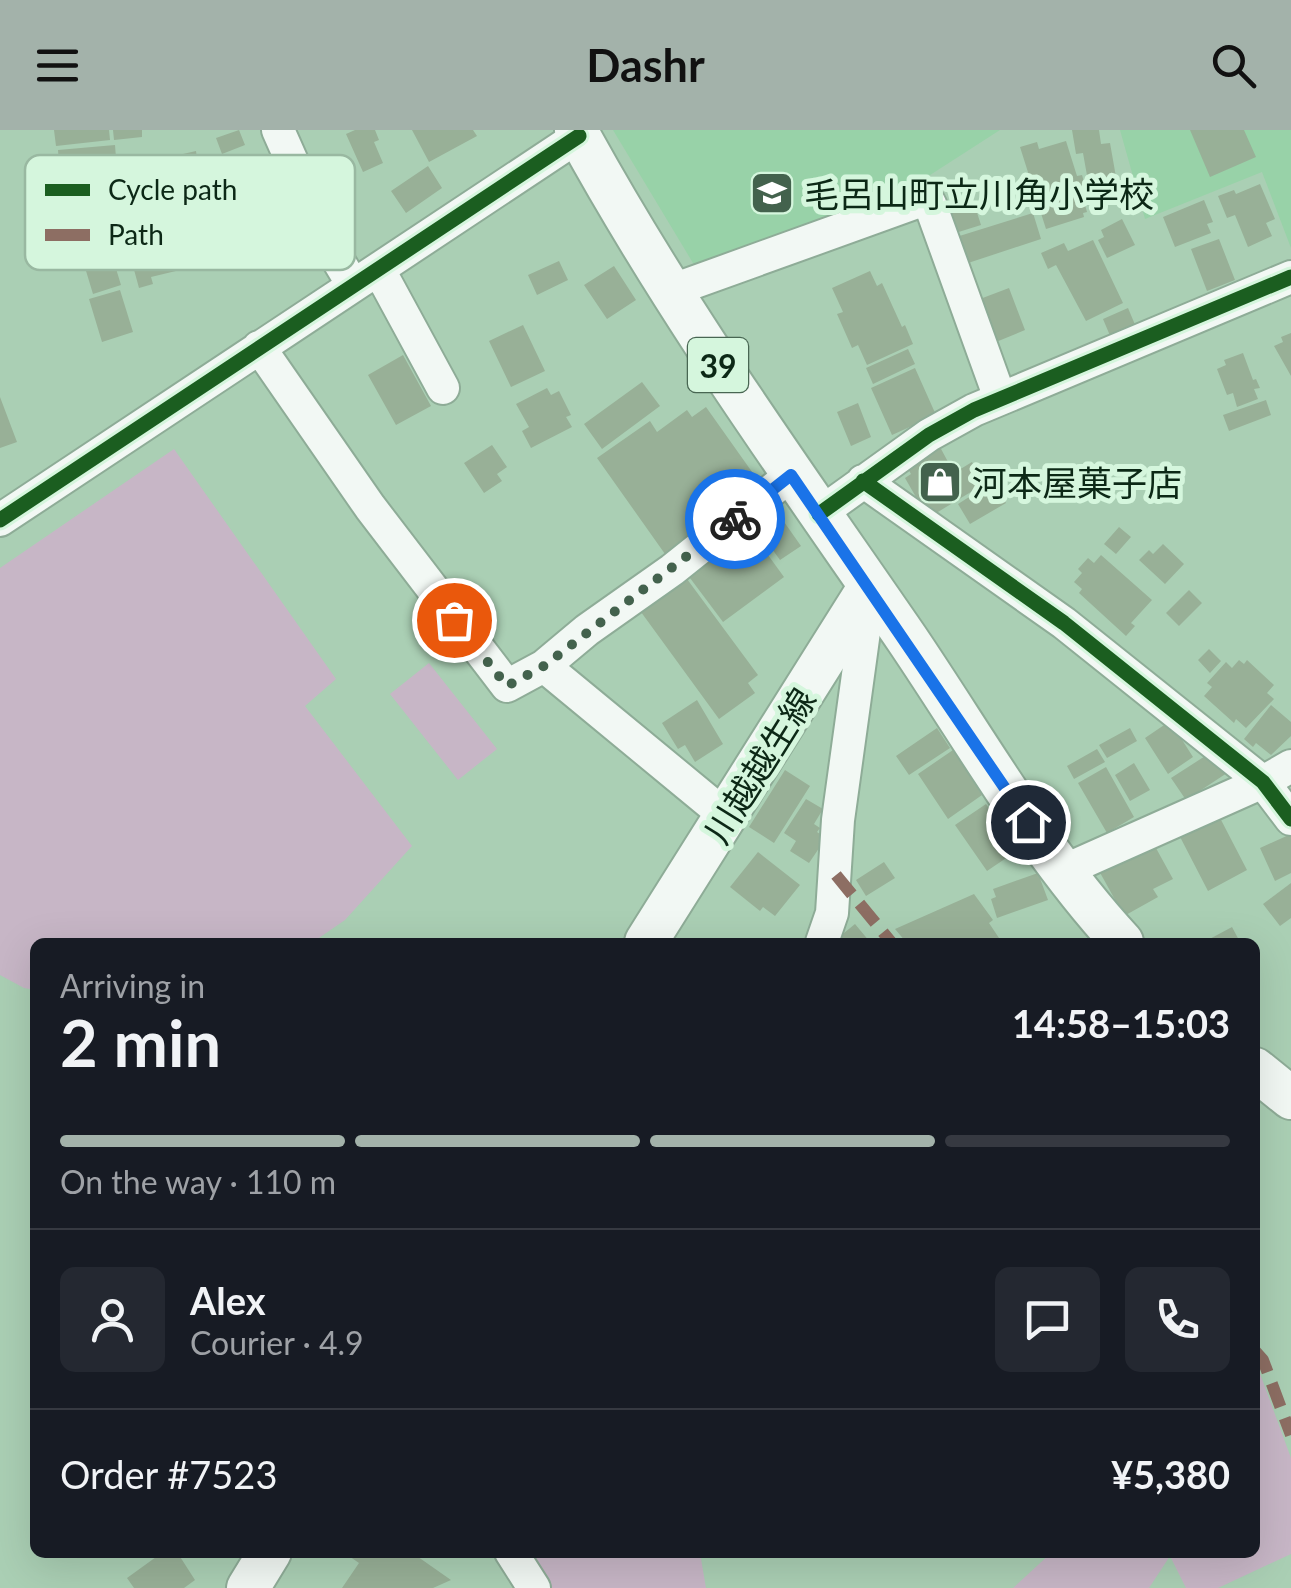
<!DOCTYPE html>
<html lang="en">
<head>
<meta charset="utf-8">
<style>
  :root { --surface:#171b24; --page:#242831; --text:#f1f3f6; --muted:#9ea1a6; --line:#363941; --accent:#a3b2aa }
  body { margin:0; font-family:Lato,"Noto Sans JP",sans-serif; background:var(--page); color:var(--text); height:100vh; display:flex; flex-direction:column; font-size:38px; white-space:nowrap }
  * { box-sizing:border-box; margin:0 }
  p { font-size:32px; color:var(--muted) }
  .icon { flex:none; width:55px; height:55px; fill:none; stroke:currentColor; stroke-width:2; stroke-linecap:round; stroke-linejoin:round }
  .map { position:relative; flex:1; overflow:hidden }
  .panel { position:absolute; left:30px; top:808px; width:1230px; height:620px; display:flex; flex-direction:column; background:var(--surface); border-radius:15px; box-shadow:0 10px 40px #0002 }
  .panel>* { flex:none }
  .pin { position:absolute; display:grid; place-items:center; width:85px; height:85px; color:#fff; margin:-42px; border:5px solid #fff; border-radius:50%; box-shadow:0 2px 10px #0007 }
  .courier { position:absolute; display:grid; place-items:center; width:100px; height:100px; margin:-50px; border:8px solid #1a73e8; border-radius:50%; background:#fff; color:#222; box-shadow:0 2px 12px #0007 }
  .summary em { font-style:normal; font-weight:700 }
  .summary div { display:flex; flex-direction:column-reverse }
  .summary { display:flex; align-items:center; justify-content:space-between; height:170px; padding:0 30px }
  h1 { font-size:65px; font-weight:700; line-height:75px }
  .bar { display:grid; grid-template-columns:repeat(4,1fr); gap:15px 10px; align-content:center; height:120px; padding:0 30px }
  .bar i { height:12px; border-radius:8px; background:var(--line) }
  .bar .current { background:var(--accent) }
  .bar p { grid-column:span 4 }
  .line { display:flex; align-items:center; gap:25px; padding:0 30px; border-top:2px solid var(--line) }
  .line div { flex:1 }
  .round { display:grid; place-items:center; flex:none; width:105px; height:105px; border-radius:15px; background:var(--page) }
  header { display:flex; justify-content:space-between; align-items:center; height:130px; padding:0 30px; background:var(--accent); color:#111; font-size:45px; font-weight:700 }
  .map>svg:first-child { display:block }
  .built { fill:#98d2a8 }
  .green { fill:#c7b6c6 }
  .building { fill:#98b097 }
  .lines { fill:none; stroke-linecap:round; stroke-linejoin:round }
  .minor-casing { stroke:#8eac97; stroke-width:36 }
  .major-casing { stroke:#8eac97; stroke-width:46 }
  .minor { stroke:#f2f8f4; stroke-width:32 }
  .major { stroke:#f2f8f4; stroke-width:42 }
  .quiet { stroke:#8d6e63; stroke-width:12; stroke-dasharray:25 12; stroke-linecap:butt }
  .cycleway-casing { stroke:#d5f6dd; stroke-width:21 }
  .cycleway { stroke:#1b5e20; stroke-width:15 }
  .done { stroke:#43624d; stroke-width:10; stroke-dasharray:0 18 }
  .route { stroke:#1a73e8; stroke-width:12 }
  .labels { text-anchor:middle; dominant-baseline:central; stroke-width:10; stroke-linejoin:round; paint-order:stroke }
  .shield { fill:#d5f6dd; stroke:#486652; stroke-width:2.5 }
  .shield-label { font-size:32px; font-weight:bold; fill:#0c2816 }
  .poi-label { font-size:35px; fill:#0c2816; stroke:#d5f6dd; text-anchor:start }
  .street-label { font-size:35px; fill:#0c2816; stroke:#d5f6dd }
  .key { fill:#d5f6dd; stroke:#99b8a1; stroke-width:2.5 }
  .key-label { font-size:28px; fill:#0c2816 }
</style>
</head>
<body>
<header><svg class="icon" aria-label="menu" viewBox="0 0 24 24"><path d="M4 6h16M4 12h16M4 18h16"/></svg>Dashr<svg class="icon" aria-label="search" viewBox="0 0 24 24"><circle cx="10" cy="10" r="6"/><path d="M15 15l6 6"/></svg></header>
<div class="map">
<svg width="1291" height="1458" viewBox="0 0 1291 1458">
  <rect width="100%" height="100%" fill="#aacfb4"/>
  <path class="built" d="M613 0H1000L927 47 861 78 696 138Z
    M1120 0H1291V118L1262 42 1145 89Z"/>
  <path class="green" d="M174 319 336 549 305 576 412 716 345 790 313 812H35V860L24 858 0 845V438Z
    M429 533 497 619 458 650 390 564Z
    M1255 1230 1291 1328V1424L1218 1458H1186L1170 1426 1149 1458H1013L1051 1423 1255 1422Z
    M523 1423H700L706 1458H544Z"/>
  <path class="building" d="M54 0H109L110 10 56 16Z
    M113 0H142V7L114 10Z
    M239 0 245 15 222 24 216 8Z
    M355 0H375L379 10 374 12 383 33 363 42 346 4Z
    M412 0H473L477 6 429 32Z
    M1072 0H1099L1101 14 1110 13 1116 47 1088 51 1083 23 1076 24Z
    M1190 0H1244L1256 27 1210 47Z
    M1066 11 1077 46 1082 45 1088 66 1083 68 1087 82 1083 83 1084 87 1046 99 1020 17 1037 12 1039 19Z
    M115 15 117 41 60 47 58 20Z
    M196 21 197 28 210 25 215 46 211 47 213 56 228 52 232 71 221 73 227 101 182 115 169 73 175 72 166 35 185 31 183 24Z
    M428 36 442 58 406 83 391 61Z
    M1260 54 1275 89 1266 93 1272 106 1248 117 1235 85 1227 88 1218 66 1234 60 1236 64Z
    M972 67 981 95 949 105 940 77Z
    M1204 70 1213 92 1207 94 1211 103 1175 117 1163 87Z
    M1033 83 1041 109 962 135 953 108Z
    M1122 89 1135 115 1107 128 1098 110 1104 107 1101 100Z
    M1219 109 1235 150 1207 161 1191 119Z
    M1093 110 1123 173 1086 191 1056 135 1048 139 1041 123 1064 113 1068 121Z
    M174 114 180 140 151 147 153 154 139 158 130 125Z
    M99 115 101 122 110 119 121 155 93 164 80 121Z
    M559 131 568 150 537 165 528 145Z
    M614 136 636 170 607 189 584 155Z
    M870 141 877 156 882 153 902 197 905 195 913 214 867 235 858 215 852 218 837 184 843 182 832 158Z
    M1009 158 1025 200 996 212 980 169Z
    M120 160 133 202 102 212 89 169Z
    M1128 178 1136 197 1111 208 1103 189Z
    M523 195 545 241 511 257 489 211Z
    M1291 203V246L1274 216 1283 212 1281 207Z
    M908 219 915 234 873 254 866 238Z
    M1243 223 1253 250 1256 249 1260 258 1254 259 1258 269 1237 277 1233 263 1227 265 1217 239 1226 235 1224 230Z
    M403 225 431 276 396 295 368 245Z
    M915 238 936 285 892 305 871 258Z
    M642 252 660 276 602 319 584 294Z
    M547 258 551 265 559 261 571 285 566 287 572 297 531 318 522 301 529 297 516 274Z
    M0 267 17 312 0 318Z
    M1266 270 1271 285 1229 301 1223 285Z
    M858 273 871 307 851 316 837 282Z
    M706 277 762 356 665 424 597 328 650 291 657 302 687 280 692 287Z
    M492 315 507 337 497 344 502 351 484 363 464 333Z
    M940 317 954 343 972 332 984 354 928 388 905 348 911 344 907 337Z
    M993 352 1006 373 970 394 958 374Z
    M775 379 801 416 780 430 754 394Z
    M1119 397 1131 407 1116 424 1104 414Z
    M749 399 784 447 723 492 684 440Z
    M1163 414 1184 434 1165 454 1139 430 1149 420 1153 424Z
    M1101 425 1152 470 1131 493 1135 496 1126 506 1079 463 1082 459 1074 452 1082 443 1078 439 1088 428 1094 433Z
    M687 449 758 545 748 553 755 563 719 589 641 482Z
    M1189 460 1202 473 1179 496 1166 483Z
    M1209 519 1221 531 1210 543 1198 530Z
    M1239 530 1244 534 1247 530 1274 555 1267 563 1274 569 1246 598 1236 589 1234 593 1204 566 1212 557 1207 553 1226 532 1232 538Z
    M697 570 723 614 695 632 685 615 678 619 662 593Z
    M1271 575 1291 592V606L1271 625 1256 613 1253 617 1244 609Z
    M1170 591 1193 627 1168 644 1145 608Z
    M937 598 950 618 909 645 896 626Z
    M1130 598 1137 611 1107 628 1099 615Z
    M1097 619 1105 632 1074 649 1067 636Z
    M953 620 982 665 948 689 918 644Z
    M1213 621 1227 643 1186 670 1171 648Z
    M1134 633 1150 660 1130 671 1115 645Z
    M1106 637 1134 687 1107 703 1078 653Z
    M785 640 810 656 774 713 749 697Z
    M806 669 823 679 814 694 820 698 817 702 826 708 809 733 790 721 796 711 784 703Z
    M986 674 1018 720 987 741 955 695Z
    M1219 686 1247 740 1208 761 1177 701Z
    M1291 704V743L1275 751 1260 718Z
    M1151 709 1173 749 1153 759 1158 767 1124 786 1098 739Z
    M758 722 800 755 775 786 763 777 760 781 730 757Z
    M884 732 895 748 866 766 856 750Z
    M1038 743 1048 770 997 788 991 769 996 767 993 759Z
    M1291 753V788L1280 796 1263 774Z
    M974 764 993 790 989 793 999 808 993 812H906L895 799Z
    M855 794 870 812H833Z
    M1232 797 1240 812H1204Z
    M163 1422H177L195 1450 184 1458H134L127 1448Z
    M343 1422H411L451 1450 433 1458H342L359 1433Z"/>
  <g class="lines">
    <g class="minor-casing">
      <path id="minor" d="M278 0 329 115 353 155
        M379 140 443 258
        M670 161 917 72 930 74 1000 268
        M259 217 370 377 507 556 544 536 587 500 672 440 791 345
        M863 351 1064 493 1263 652 1291 689
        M819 384 929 305 974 280 1291 147
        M0 390 579 6
        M544 536 727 687
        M1063 741 1263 652 1291 636
        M822 812 832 783 838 690 869 465
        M511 1422 534 1458"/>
    </g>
    <g class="major-casing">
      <path id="major" d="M576 0C673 178 792 342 907 509 976 611 1038 721 1122 812
        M646 812 870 456
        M1255 939 1291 968
        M248 1458 270 1422"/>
    </g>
    <use href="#minor" class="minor"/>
    <use href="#major" class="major"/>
    <path class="quiet" d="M836 745 891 812
      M1255 1221 1263 1230 1291 1305"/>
    <g class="cycleway-casing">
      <path id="cycleway" d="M863 351 1064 493 1263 652 1291 689
        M819 384 929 305 974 280 1291 147
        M0 390 579 6"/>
    </g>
    <use href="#cycleway" class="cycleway"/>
  </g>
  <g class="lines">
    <path class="done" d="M454 490 507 556 544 536 735 389"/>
    <path class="route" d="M735 389 791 345 1028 692"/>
  </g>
  <defs>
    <g id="school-square" transform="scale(2.25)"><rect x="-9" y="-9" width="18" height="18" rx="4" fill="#43624d" stroke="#d5f6dd"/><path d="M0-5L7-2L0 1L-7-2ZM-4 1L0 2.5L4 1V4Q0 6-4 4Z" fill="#fff"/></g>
    <g id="shop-square" transform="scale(2.25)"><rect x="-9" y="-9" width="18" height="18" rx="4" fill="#43624d" stroke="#d5f6dd"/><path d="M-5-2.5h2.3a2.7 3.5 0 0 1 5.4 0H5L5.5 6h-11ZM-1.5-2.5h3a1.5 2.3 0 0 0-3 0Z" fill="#fff"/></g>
  </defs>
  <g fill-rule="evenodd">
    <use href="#school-square" x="772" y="63"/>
    <use href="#shop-square" x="940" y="352"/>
  </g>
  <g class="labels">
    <rect class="shield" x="688" y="208" width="60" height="54" rx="8"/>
    <g class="shield-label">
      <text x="718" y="235">39</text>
    </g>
    <g class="poi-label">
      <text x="804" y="63">毛呂山町立川角小学校</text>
      <text x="972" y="352">河本屋菓子店</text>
    </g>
    <g class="street-label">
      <text transform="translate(759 635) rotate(-58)">川越越生線</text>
    </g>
  </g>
  <rect x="25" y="25" width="330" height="115" rx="15" class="key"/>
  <rect x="45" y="54" width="45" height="12" fill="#1b5e20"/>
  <rect x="45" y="99" width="45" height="12" fill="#8d6e63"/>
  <g class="key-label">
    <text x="108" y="70">Cycle path</text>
    <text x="108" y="115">Path</text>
  </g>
</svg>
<div class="pin" style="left:454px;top:490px;background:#ea580c"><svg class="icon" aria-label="bag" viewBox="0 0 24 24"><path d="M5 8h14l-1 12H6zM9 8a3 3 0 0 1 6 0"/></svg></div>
<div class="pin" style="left:1028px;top:692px;background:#1f2937"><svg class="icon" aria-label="home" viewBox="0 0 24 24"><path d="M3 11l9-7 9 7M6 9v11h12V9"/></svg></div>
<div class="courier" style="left:735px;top:389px"><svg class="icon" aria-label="bike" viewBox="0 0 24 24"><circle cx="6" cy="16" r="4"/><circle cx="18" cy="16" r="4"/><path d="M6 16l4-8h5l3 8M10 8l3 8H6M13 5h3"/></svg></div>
<section class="panel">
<div class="summary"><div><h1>2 min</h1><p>Arriving in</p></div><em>14:58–15:03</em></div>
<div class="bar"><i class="current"></i><i class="current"></i><i class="current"></i><i></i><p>On the way · 110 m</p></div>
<div class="line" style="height:180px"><a class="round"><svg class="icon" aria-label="person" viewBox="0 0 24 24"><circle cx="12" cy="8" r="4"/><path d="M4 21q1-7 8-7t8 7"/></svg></a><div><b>Alex</b><p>Courier · 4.9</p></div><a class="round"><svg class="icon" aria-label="chat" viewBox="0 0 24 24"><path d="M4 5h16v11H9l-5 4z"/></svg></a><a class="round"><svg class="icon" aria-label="phone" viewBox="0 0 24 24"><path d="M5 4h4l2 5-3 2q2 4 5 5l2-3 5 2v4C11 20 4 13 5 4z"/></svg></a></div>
<div class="line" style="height:130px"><div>Order #7523</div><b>¥5,380</b></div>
</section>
</div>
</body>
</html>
